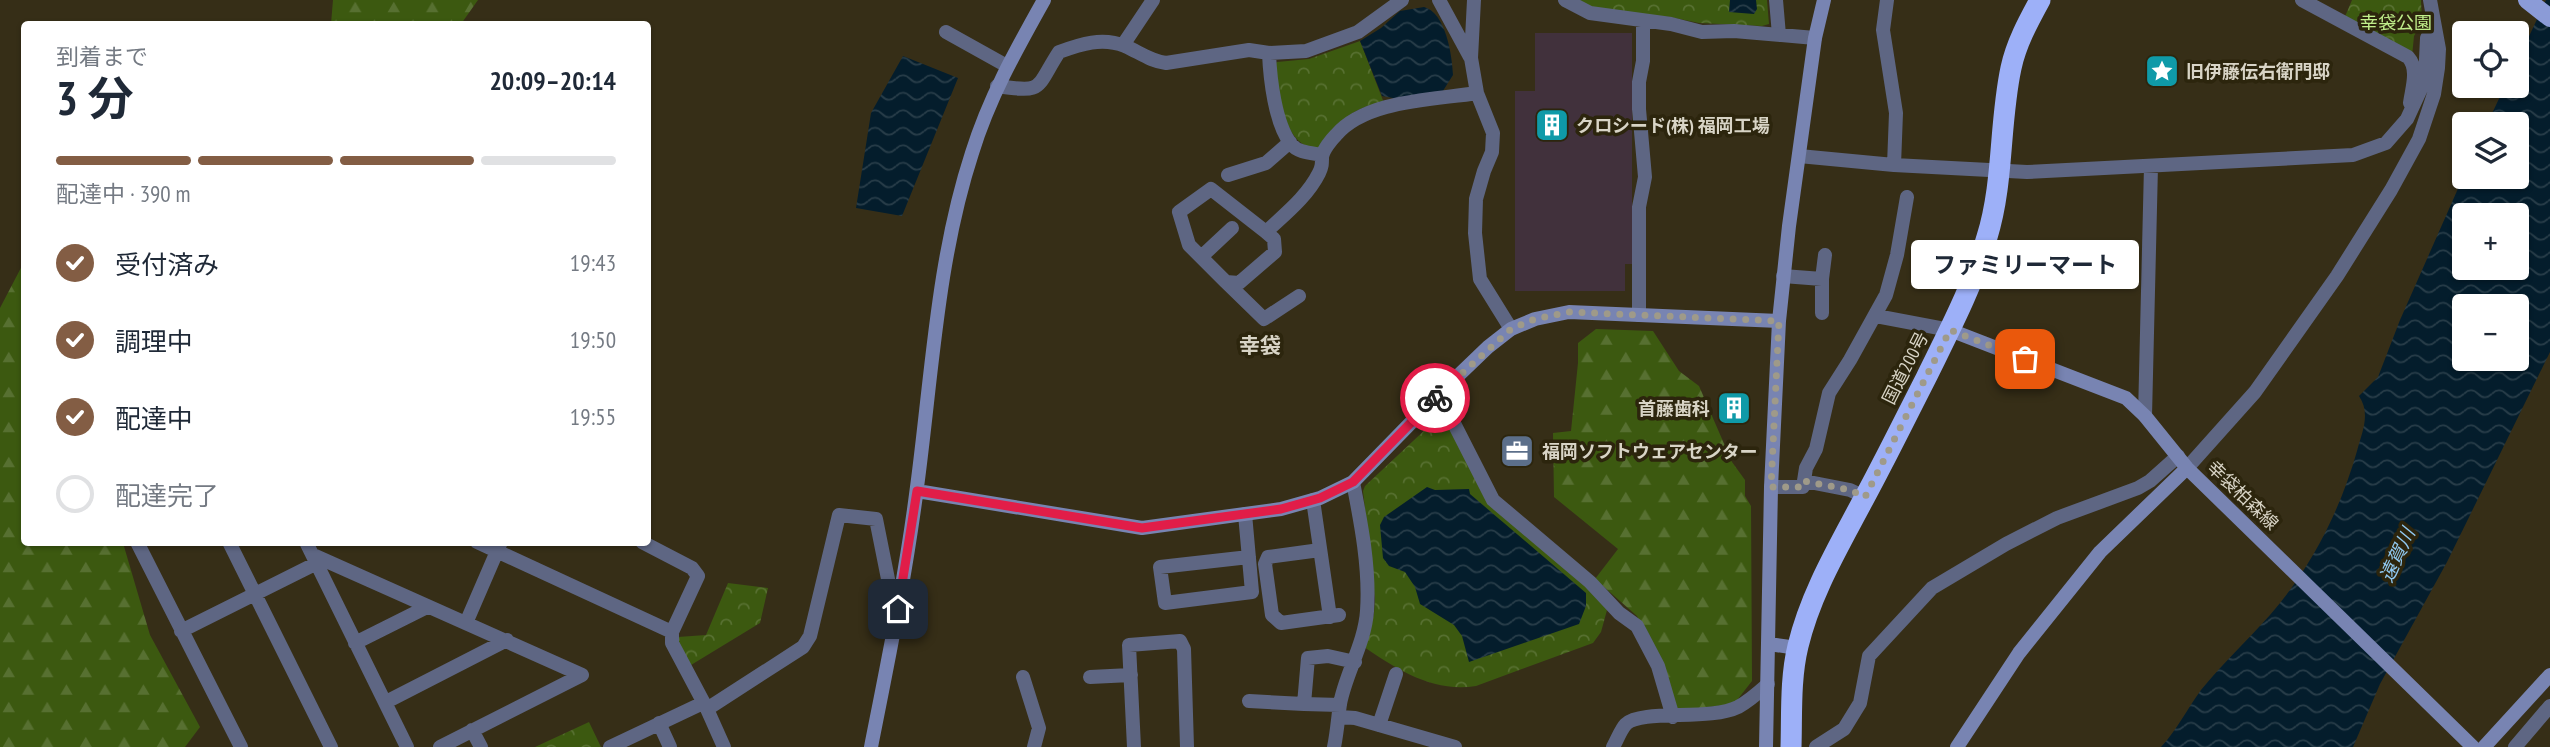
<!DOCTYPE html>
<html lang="ja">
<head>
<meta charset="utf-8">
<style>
  :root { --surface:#fff; --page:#f6f6f7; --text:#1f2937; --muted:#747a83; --line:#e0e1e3; --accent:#835d44 }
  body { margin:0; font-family:"PT Sans Narrow","Noto Sans JP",sans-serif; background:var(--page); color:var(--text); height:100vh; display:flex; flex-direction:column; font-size:26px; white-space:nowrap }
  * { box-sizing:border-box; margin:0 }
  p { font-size:23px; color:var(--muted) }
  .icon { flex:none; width:38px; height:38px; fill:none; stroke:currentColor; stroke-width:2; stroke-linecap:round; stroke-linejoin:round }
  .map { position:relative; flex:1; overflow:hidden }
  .side { position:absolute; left:21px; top:21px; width:630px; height:525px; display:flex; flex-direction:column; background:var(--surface); border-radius:7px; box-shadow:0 2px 5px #0004 }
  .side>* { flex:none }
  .fabs { position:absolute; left:2452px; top:21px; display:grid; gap:14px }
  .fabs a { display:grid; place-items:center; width:77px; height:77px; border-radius:7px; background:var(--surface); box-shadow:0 2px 5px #0004; font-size:35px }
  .pin { position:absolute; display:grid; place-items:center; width:60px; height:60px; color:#fff; margin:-30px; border-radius:14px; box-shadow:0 4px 10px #0006 }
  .courier { position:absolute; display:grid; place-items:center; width:70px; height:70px; margin:-35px; border:5px solid #e11d48; border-radius:50%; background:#fff; color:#222; box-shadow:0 2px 9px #0007 }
  .bubble { position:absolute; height:49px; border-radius:7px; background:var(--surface); box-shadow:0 2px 5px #0004; font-size:23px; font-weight:700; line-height:49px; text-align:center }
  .summary em { font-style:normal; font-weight:700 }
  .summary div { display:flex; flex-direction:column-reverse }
  .summary { display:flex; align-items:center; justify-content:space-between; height:119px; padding:0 35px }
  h1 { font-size:46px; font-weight:700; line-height:52px }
  .bar { display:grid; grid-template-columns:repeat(4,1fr); gap:10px 7px; align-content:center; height:84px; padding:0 35px }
  .bar i { height:9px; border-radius:5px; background:var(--line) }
  .bar .on { background:var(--accent) }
  .bar p { grid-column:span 4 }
  ol { padding:0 35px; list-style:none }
  li { display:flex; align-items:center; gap:21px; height:77px }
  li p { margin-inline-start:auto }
  li .icon { padding:7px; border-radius:50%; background:var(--accent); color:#fff; stroke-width:4 }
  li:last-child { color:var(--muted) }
  li i { width:38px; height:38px; border:4px solid var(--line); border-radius:50% }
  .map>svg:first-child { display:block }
  .industrial { fill:#41313c }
  .forest { fill:url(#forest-firs) }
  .park { fill:url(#park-crowns) }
  .water { fill:url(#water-waves); fill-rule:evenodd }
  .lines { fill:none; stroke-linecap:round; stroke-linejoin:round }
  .street { stroke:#5e6683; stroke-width:14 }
  .secondary { stroke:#7884b2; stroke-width:14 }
  .primary { stroke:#8b9bd7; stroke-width:18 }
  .highway { stroke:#9db0f8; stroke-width:21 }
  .done { stroke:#9f9a89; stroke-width:7; stroke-dasharray:0 12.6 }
  .route { stroke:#e11d48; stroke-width:9 }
  .labels { text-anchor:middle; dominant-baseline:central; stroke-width:7; stroke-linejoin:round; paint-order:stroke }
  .park-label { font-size:18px; fill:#c0ee8b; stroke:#2c250d }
  .poi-label { font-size:18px; font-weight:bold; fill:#d8d4c6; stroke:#2c250d; text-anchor:start }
  .street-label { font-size:18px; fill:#d8d4c6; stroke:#2c250d }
  .water-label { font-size:19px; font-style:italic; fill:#90c9f1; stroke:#2c250d }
  .quarter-label { font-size:21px; font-weight:bold; fill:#d8d4c6; stroke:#2c250d }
</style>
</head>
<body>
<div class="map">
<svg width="2550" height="747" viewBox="0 0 2550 747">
  <defs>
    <pattern id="forest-firs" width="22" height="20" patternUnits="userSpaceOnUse" patternTransform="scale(1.75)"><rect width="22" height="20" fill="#3c5910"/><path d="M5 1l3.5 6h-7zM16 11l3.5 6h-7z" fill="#577031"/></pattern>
    <pattern id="park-crowns" width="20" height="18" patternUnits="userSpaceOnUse" patternTransform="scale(1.75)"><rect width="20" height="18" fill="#3c5910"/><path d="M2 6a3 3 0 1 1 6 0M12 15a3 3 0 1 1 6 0" fill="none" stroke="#577031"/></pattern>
    <pattern id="water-waves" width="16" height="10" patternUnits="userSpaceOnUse" patternTransform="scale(1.75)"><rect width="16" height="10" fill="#041d2c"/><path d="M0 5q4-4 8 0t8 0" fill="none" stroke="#283d49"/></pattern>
  </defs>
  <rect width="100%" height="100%" fill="#362e17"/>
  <path class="industrial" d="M1535 33H1632V264H1625V291H1515V91H1535Z"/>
  <path class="forest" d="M333 0H478L461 24H331Z
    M24 262V542L123 543 150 635 200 727 185 747H0V308Z
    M1596 329 1653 331 1679 371 1699 386 1732 462 1745 480V496L1751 506 1752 681 1734 704 1677 711 1652 644 1637 616 1595 579 1618 549 1554 497 1553 433 1571 431 1578 363V343Z"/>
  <path class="park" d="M1573 0H1767L1769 24 1762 26 1699 23 1670 17 1596 10Z
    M2352 0H2421L2422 22 2414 36 2412 56 2344 19Z
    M1360 41 1384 103C1349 107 1339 123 1318 148 1285 150 1277 91 1273 65L1277 62 1309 59Z
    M1444 412 1487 502 1595 595 1607 610 1601 632 1593 643 1476 686C1434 693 1398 670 1364 647L1374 614 1375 599 1363 491 1365 486Z
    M728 583 768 588 760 623 691 665 678 644V637L706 635Z
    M589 722 601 747H535Z"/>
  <path class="water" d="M1730 0H1756L1757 9 1754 14 1729 12Z
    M2546 0H2550V352L2447 562 2380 684 2353 747H2161C2177 730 2187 709 2201 690 2222 664 2247 641 2270 615 2311 568 2340 511 2357 451 2362 432 2371 414 2359 396L2378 377 2400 320 2464 175V177H2516V124H2487L2505 86H2516L2517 62ZM2464 215H2516V268H2464ZM2464 306H2516V359H2464Z
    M1424 7C1446 13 1452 55 1453 75L1441 94 1398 99 1382 96 1360 41 1381 28 1400 11Z
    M903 56 958 78 902 216 856 208 871 113Z
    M1427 487 1435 490 1469 489 1470 494 1586 593V606L1579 624 1469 662 1462 636 1454 625 1420 604 1415 587 1405 572 1389 566 1383 558 1380 525 1384 517Z"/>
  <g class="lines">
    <path class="street" d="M1439 0 1470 57
      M1474 0 1471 58 1477 93 1493 133 1492 152 1484 171 1476 199 1475 233 1480 279 1511 329
      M1565 0 1590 13 1671 24 1702 32 1734 31 1815 38
      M1776 0 1779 35
      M1887 0 1883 30 1896 113 1894 165
      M2302 0 2408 57C2419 69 2412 88 2410 103
      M946 32 1007 66
      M1123 45 1153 0
      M1269 53C1270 78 1275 124 1291 144 1298 153 1312 153 1322 155
      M997 86C1045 93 1035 89 1059 52 1081 44 1102 37 1125 46 1139 52 1150 61 1166 63L1249 50 1269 53 1306 51 1358 32 1402 0
      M1799 156 1894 165 2027 172 2353 155 2386 143 2407 119 2425 80 2427 38 2433 27
      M1228 175 1266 163 1290 142
      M1266 232 1211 189 1179 212 1189 245 1226 282 1239 283 1275 252 1274 239 1266 232C1285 214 1307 197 1319 173 1322 167 1322 164 1322 157 1323 150 1331 140 1336 135 1366 100 1433 100 1477 93
      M1201 257 1232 228
      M1783 276 1822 279V313
      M1822 279 1825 255
      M1226 282 1264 319 1299 296
      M1639 315V207L1645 177 1639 109V82L1643 61V22
      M1876 316 1950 330
      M1439 394 1493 500 1590 582 1619 613 1637 626 1658 666 1673 717
      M2145 416 2151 166
      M2187 468 2255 392 2337 276 2391 190 2419 139 2434 94 2438 68 2439 49 2430 0
      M1804 481 1850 490 1865 497
      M1771 487H1803L1806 468 1816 449 1829 393 1850 360 1886 295 1897 255 1907 197
      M1313 500 1330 617
      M1245 514 1252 592 1165 603 1160 567 1249 557
      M137 542 241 747
      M229 542 331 747
      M306 542 407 747
      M477 542 672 632
      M642 542 692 568 698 576 672 632V643L707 709 724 747
      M1320 550 1268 557 1265 564 1272 615 1281 623 1339 615
      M313 555 582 675 440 747
      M466 623 501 542
      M181 631 317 563
      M355 643 427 607
      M1023 677 1039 728 1034 747
      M1090 677 1131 675
      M1249 701 1304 704
      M386 702 507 640
      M1340 705 1304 704 1308 658 1328 656 1355 662
      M707 709 803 647 810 636 839 515 876 519 890 589 898 609
      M1340 717 1355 718 1455 747
      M659 723 670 747
      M1379 725 1396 674
      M472 730 481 747
      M610 747 703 703
      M1134 747 1129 645 1180 641 1184 649 1187 747
      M1334 747C1337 733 1338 718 1340 704 1345 675 1365 643 1367 611 1370 569 1361 523 1353 482
      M1613 747C1617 740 1621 729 1626 724 1642 709 1710 721 1738 707 1749 701 1759 692 1768 684
      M1816 747 1844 729 1860 703 1869 656 1932 588 2006 544 2057 518 2138 488 2150 481 2178 456
      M2515 747 2550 706"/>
    <path class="secondary" d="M1950 330 2126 398 2145 416 2187 468 2473 747
      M917 491 1142 528 1281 509 1320 498 1353 482 1439 394 1488 347 1511 329 1535 319 1569 312 1779 321
      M1769 644 1797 648
      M871 747C888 661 906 574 917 487 932 375 937 260 972 153 989 98 1016 50 1044 0
      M1766 747 1771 487 1779 321 1789 226 1815 38 1824 0
      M1957 747 2019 653 2100 552 2187 468
      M2484 747 2550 675"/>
    <path class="primary" d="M2527 0 2550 18"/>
    <path class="highway" d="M1791 747C1792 714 1790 679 1798 646 1810 596 1836 551 1860 506 1883 464 1904 421 1926 378 1948 333 1973 286 1987 237 2004 182 1999 124 2011 68 2016 44 2028 22 2040 0"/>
  </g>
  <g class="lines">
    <path class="done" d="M1435 398 1511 329 1535 319 1569 312 1779 321 1771 487H1802L1804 481 1850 490 1865 497 1950 330 2025 359"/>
    <path class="route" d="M898 609 917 491 1142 528 1281 509 1320 498 1353 482 1435 398"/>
  </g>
  <defs>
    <g id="sight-square" transform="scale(1.75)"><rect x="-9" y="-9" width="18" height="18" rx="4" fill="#0f9aa8" stroke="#2c250d"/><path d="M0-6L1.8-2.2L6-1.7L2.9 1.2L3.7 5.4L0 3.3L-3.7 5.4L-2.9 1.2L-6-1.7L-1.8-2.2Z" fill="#fff"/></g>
    <g id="building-square" transform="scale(1.75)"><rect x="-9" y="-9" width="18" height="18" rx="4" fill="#0f9aa8" stroke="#2c250d"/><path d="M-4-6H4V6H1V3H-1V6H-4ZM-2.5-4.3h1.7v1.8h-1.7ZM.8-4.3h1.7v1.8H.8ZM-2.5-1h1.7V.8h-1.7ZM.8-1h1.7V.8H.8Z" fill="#fff"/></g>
    <g id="office-square" transform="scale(1.75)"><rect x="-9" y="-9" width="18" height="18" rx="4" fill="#5c6f8a" stroke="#2c250d"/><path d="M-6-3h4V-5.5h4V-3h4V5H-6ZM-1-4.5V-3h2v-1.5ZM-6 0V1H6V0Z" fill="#fff"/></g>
  </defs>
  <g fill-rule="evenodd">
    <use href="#sight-square" x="2162" y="71"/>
    <use href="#building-square" x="1552" y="125"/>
    <use href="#building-square" x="1734" y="408"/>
    <use href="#office-square" x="1517" y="451"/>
  </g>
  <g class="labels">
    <g class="park-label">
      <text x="2396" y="22">幸袋公園</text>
    </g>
    <g class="poi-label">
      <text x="2186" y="71">旧伊藤伝右衛門邸</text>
      <text x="1576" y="125">クロシード(株) 福岡工場</text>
      <text x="1710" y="408" text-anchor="end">首藤歯科</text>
      <text x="1542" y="451">福岡ソフトウェアセンター</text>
    </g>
    <g class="street-label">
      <text transform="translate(1905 368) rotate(-63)">国道200号</text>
      <text transform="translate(2243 495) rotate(44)">幸袋柏森線</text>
    </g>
    <g class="water-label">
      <text transform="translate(2397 555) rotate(-65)">遠賀川</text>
    </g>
    <g class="quarter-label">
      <text x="1260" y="345">幸袋</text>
    </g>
  </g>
</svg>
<div class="fabs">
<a><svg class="icon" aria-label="locate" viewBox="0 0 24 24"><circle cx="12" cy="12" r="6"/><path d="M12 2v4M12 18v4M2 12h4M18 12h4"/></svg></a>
<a><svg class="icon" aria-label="layers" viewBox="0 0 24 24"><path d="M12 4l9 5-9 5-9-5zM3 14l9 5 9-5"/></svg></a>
<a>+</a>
<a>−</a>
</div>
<div class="pin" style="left:2025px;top:359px;background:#ea580c"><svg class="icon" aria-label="bag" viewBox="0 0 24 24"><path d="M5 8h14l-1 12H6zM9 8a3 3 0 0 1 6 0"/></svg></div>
<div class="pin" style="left:898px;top:609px;background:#1f2937"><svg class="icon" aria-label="home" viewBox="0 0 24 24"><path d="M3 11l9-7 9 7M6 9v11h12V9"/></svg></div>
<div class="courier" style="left:1435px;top:398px"><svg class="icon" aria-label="bike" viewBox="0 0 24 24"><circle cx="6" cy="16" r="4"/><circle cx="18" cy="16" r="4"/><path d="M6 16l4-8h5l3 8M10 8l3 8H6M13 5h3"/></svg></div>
<div class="bubble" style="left:1911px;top:240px;width:228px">ファミリーマート</div>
<section class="side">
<div class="summary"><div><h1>3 分</h1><p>到着まで</p></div><em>20:09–20:14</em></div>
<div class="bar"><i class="on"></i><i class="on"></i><i class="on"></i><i></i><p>配達中 · 390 m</p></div>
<ol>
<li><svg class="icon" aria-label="check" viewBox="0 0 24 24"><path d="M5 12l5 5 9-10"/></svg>受付済み<p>19:43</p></li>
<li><svg class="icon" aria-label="check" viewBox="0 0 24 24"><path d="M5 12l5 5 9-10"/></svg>調理中<p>19:50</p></li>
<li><svg class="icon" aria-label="check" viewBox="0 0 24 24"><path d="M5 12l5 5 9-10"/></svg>配達中<p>19:55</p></li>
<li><i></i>配達完了</li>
</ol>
</section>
</div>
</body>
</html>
